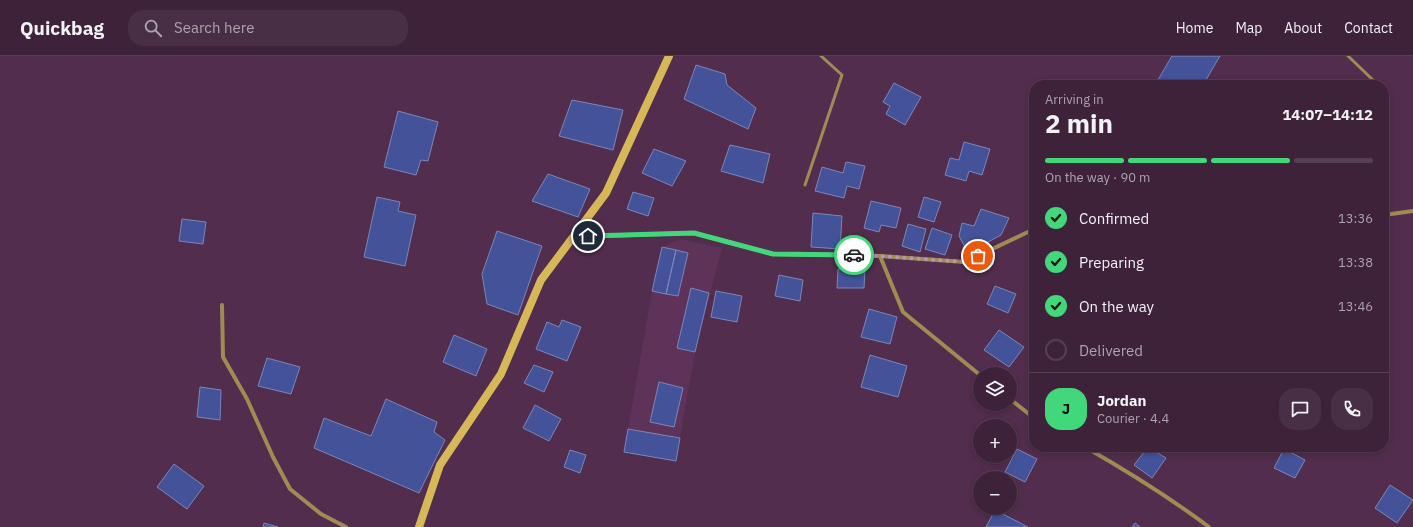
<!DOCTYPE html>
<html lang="en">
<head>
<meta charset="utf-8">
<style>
  :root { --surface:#3e223a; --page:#492f45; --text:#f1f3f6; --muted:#ada4af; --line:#573f54; --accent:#42d77b }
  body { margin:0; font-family:"IBM Plex Sans",sans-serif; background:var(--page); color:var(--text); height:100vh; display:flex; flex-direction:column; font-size:15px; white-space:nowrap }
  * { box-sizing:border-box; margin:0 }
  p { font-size:13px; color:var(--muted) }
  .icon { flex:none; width:22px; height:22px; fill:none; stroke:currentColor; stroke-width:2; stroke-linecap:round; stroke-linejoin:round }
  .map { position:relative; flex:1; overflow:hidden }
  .panel { position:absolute; left:1029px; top:24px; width:360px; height:372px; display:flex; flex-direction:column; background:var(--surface); border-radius:16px; box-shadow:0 2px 6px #0003,0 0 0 1px var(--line) }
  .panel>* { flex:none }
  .buttons { position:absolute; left:973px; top:311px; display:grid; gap:8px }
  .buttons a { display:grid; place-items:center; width:44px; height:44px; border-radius:50%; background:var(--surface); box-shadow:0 2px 6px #0003,0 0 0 1px var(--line); font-size:20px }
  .pin { position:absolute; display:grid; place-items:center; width:34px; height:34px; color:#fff; margin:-17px; border:2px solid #fff; border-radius:50%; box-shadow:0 1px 4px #0007 }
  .courier { position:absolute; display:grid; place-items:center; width:40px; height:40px; margin:-20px; border:3px solid #42d77b; border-radius:50%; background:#fff; color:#222; box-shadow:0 1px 5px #0007 }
  .summary em { font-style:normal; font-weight:700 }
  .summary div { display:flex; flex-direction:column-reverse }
  .summary { display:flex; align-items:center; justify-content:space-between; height:68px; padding:0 16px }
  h1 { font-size:26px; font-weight:700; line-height:30px }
  .bar { display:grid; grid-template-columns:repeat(4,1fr); gap:6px 4px; align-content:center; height:48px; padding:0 16px }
  .bar i { height:5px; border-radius:3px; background:var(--line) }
  .bar .on { background:var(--accent) }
  .bar p { grid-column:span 4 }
  .line { display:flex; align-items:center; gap:10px; padding:0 16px; border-top:1px solid var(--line) }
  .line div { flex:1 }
  .round { display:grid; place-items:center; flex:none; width:42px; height:42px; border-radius:16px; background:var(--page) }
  ol { padding:0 16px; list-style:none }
  li { display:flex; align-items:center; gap:12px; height:44px }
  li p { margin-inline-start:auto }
  li .icon { padding:4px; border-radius:50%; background:var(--accent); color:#111; stroke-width:4 }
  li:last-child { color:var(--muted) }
  li i { width:22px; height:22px; border:2px solid var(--line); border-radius:50% }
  header { display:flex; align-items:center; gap:24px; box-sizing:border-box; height:56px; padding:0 20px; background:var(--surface); border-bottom:1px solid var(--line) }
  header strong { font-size:19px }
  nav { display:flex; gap:22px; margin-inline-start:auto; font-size:14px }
  .search { width:280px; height:36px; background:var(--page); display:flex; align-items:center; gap:10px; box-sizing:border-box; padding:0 14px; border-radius:16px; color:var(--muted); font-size:15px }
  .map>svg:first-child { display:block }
  .built { fill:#5f3359 }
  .building { fill:#445399; stroke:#7a87b7 }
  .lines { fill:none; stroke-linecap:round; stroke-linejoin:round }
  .lane { stroke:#9e8c53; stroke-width:3 }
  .street { stroke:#9e8c53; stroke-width:4 }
  .secondary { stroke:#d6b859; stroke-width:8 }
  .done { stroke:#b498b0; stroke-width:4; stroke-dasharray:0 7.2 }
  .route { stroke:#42d77b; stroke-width:5 }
</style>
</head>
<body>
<header>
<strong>Quickbag</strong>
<div class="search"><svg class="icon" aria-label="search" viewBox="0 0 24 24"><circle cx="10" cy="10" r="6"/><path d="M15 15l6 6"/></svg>Search here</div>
<nav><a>Home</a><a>Map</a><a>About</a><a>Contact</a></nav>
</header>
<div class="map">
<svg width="1413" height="471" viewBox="0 0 1413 471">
  <rect width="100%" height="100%" fill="#522d4d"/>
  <path class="built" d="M680 183 722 192 695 296 676 405 624 396 652 235 662 191Z"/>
  <path class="building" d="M1172 0H1220L1203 29H1155Z
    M696 9 725 18 727 29 756 52 748 73 684 43Z
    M894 27 921 41 905 69 886 58 890 50 883 46Z
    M572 44 623 54 613 94 559 80Z
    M398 55 438 66 428 105 421 104 416 119 384 111Z
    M964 86 990 93 982 119 969 115 966 125 945 119 950 102 959 104Z
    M730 89 770 98 763 127 721 115Z
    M654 93 686 105 672 130 642 117Z
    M846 106 865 110 859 133 847 130 844 142 815 135 822 111 843 117Z
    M548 118 590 133 578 161 532 145Z
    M633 136 654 142 648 160 627 153Z
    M377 141 400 146 398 155 416 159 405 210 364 201Z
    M924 141 941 146 934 166 918 161Z
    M871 145 901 152 896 172 881 169 879 176 864 172Z
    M981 153 1009 162 1001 179 968 197 959 180 962 167 974 170Z
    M813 157 842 160 840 193 811 191Z
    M182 163 206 166 203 188 179 185Z
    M908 168 926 173 920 196 902 190Z
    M932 172 952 179 945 199 925 193Z
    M497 175 542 190 518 259 487 248 482 218Z
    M662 191 676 194 666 238 652 235Z
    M676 194 688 197 678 240 666 238Z
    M838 213 865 214 864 232H837Z
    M779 219 803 224 800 245 775 240Z
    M995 230 1016 238 1008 257 987 248Z
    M691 232 709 237 695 296 677 292Z
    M716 235 742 240 737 266 711 261Z
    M869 253 897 261 890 288 861 281Z
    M562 264 581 271 567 305 536 293 547 266 559 271Z
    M999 274 1024 291 1009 311 984 294Z
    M454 279 487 293 476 320 443 306Z
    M870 299 907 310 898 341 861 331Z
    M267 302 300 311 291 338 258 330Z
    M534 309 553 316 544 336 524 327Z
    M659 326 683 332 674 371 650 366Z
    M200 331 221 334 220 364 197 361Z
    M386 343 437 366 434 376 445 384 419 437 314 392 324 362 371 380Z
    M535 349 561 363 549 385 523 372Z
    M628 373 680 382 676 405 624 396Z
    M1109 391H1123L1120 397Z
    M1148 391 1166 402 1152 422 1134 409Z
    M1017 393 1037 403 1025 426 1005 416Z
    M1284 393 1305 404 1295 422 1274 412Z
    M570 394 586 399 580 417 564 411Z
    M174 408 204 430 187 453 157 431Z
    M1390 429 1413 444 1397 467 1375 452Z
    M995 454 1028 471H986Z
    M264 467 278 471H263Z
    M1135 467 1140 471H1132Z"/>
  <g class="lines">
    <path class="lane" d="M1348 0 1374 25 1371 29
      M805 129 842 19 821 0"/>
    <path class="street" d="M1384 159 1413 155
      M573 181 694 177 773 198 880 200 903 256 980 319
      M880 200 965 206 1030 175 1034 176
      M222 249 223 301 247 343 273 401 290 433 321 458 346 471
      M1010 343 1034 362
      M1085 391C1127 415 1169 441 1209 471"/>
    <path class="secondary" d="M419 471 440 409 501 318 541 224 606 137 669 0"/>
  </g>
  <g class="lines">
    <path class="done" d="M854 199 880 200 965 206 978 200"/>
    <path class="route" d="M588 180 694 177 773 198 854 199"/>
  </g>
</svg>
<div class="buttons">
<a><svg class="icon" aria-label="layers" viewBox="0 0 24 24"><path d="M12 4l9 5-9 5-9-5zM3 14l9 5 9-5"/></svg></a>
<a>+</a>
<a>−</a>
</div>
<div class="pin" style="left:978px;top:200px;background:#ea580c"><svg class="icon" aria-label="bag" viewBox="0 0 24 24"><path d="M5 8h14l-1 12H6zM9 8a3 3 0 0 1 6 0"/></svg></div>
<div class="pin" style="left:588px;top:180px;background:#1f2937"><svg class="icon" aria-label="home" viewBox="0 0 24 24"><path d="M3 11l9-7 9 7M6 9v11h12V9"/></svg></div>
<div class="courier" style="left:854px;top:199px"><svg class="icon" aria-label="car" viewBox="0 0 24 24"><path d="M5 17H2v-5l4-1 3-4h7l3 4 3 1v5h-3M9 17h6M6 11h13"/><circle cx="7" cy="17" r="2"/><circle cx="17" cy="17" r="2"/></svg></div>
<section class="panel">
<div class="summary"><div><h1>2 min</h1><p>Arriving in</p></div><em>14:07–14:12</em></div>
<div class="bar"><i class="on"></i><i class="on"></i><i class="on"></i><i></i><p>On the way · 90 m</p></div>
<ol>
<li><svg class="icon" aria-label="check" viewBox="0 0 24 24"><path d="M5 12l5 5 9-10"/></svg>Confirmed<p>13:36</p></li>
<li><svg class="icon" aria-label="check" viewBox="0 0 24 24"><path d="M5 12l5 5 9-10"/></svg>Preparing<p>13:38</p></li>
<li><svg class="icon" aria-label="check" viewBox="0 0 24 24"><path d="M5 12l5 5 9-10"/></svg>On the way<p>13:46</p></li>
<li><i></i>Delivered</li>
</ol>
<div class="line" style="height:72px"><b class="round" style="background:var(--accent);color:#111">J</b><div><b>Jordan</b><p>Courier · 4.4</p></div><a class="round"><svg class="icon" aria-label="chat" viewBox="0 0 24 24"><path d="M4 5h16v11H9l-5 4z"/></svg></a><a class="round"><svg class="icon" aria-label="phone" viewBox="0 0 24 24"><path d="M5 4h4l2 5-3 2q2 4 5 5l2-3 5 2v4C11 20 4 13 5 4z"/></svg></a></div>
</section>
</div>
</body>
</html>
